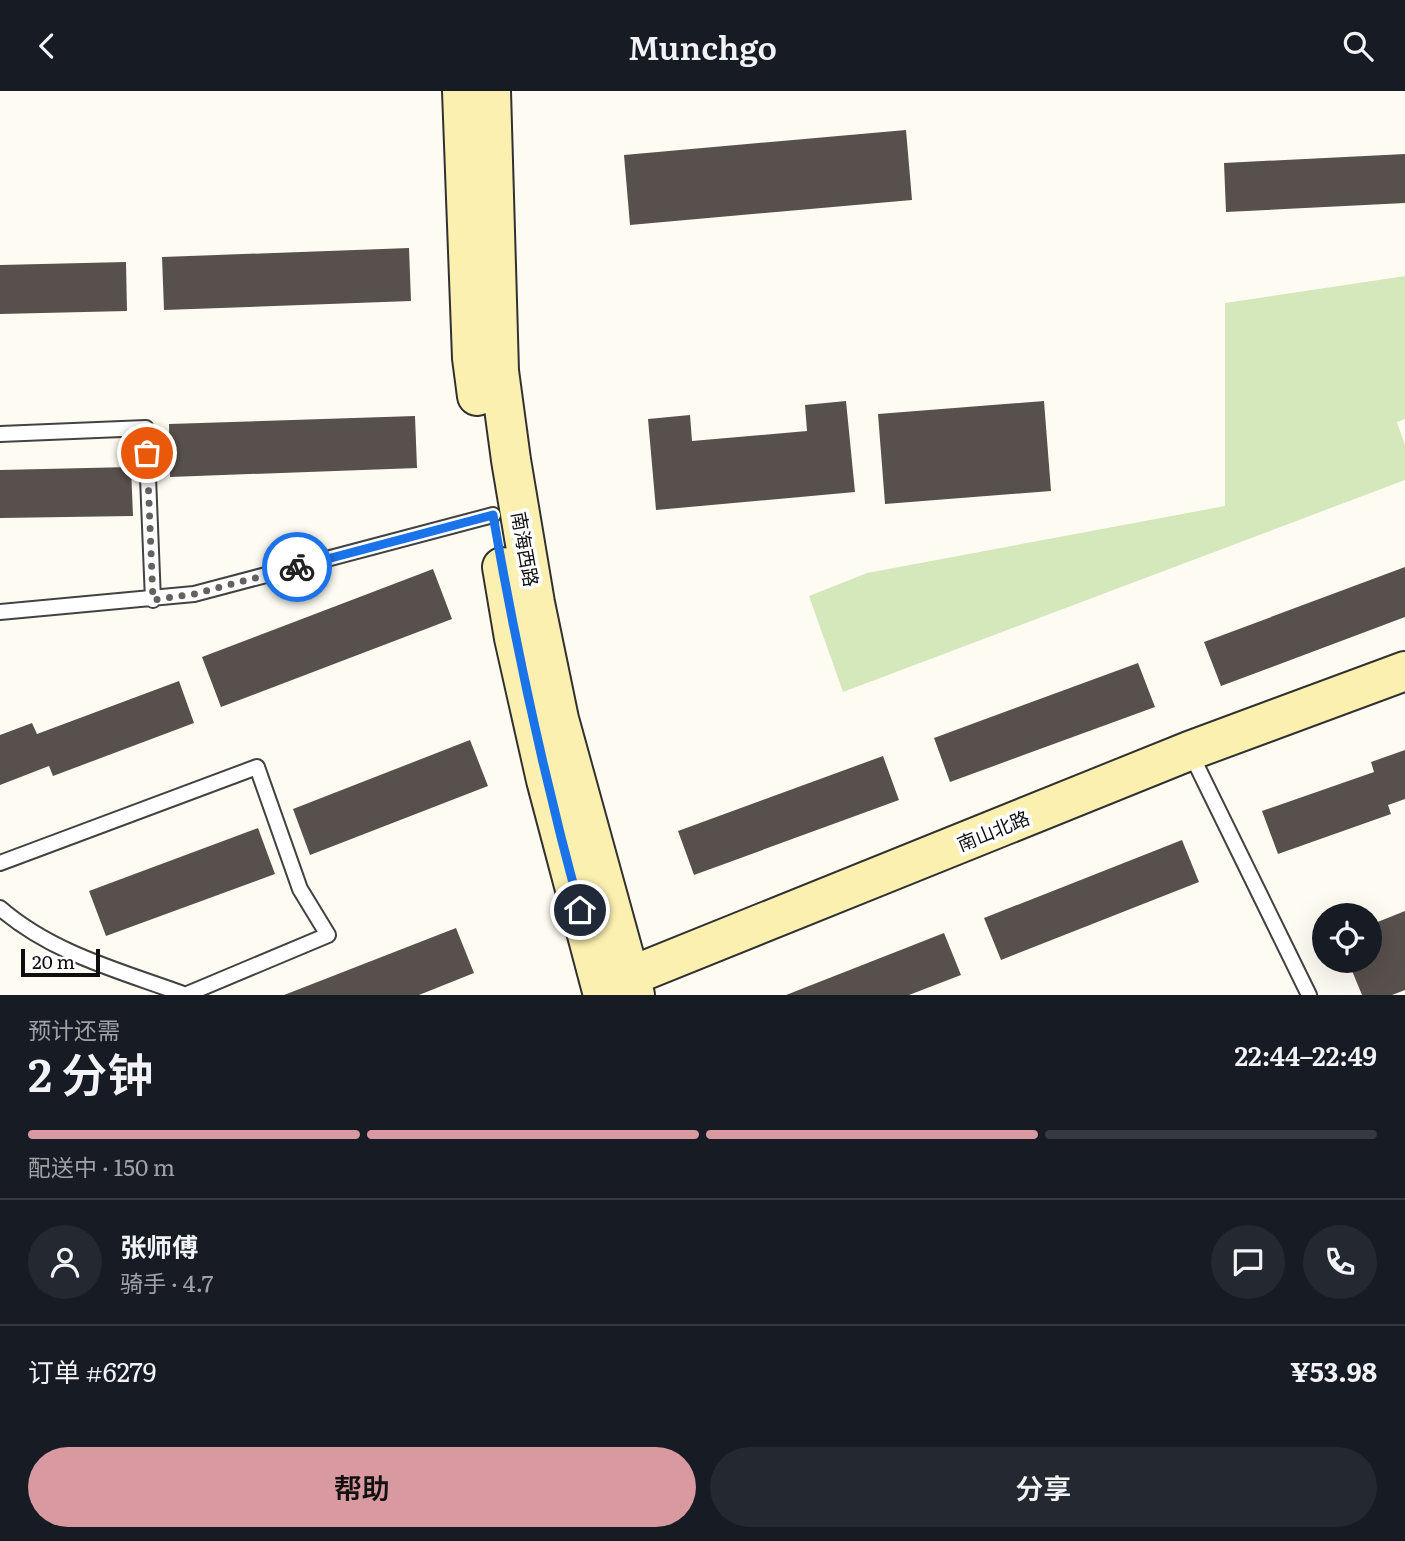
<!DOCTYPE html>
<html lang="zh">
<head>
<meta charset="utf-8">
<style>
  :root { --surface:#171b24; --page:#242831; --text:#f1f3f6; --muted:#9ea1a6; --line:#363941; --accent:#d999a1 }
  body { margin:0; font-family:Literata,"Noto Sans SC",serif; background:var(--page); color:var(--text); height:100vh; display:flex; flex-direction:column; font-size:26px; white-space:nowrap }
  * { box-sizing:border-box; margin:0 }
  p { font-size:23px; color:var(--muted) }
  .icon { flex:none; width:38px; height:38px; fill:none; stroke:currentColor; stroke-width:2; stroke-linecap:round; stroke-linejoin:round }
  .map { position:relative; height:904px; overflow:hidden }
  .panel { display:flex; flex-direction:column; background:var(--surface); flex:1 }
  .panel>* { flex:none }
  .buttons { position:absolute; left:1312px; top:812px; display:grid; gap:14px }
  .buttons a { display:grid; place-items:center; width:70px; height:70px; border-radius:50%; background:var(--surface); box-shadow:0 7px 28px #0002; font-size:35px }
  .scale { position:absolute; left:21px; bottom:18px; width:79px; box-sizing:border-box; padding-left:7px; border:4px solid #0f0f0f; border-top:0; font-size:19px; line-height:24px; white-space:nowrap; color:#0f0f0f; -webkit-text-stroke:5px #fff; paint-order:stroke }
  .pin { position:absolute; display:grid; place-items:center; width:60px; height:60px; color:#fff; margin:-30px; border:4px solid #fff; border-radius:50%; box-shadow:0 2px 7px #0007 }
  .courier { position:absolute; display:grid; place-items:center; width:70px; height:70px; margin:-35px; border:5px solid #1a73e8; border-radius:50%; background:#fff; color:#222; box-shadow:0 2px 9px #0007 }
  .summary em { font-style:normal; font-weight:600 }
  .summary div { display:flex; flex-direction:column-reverse }
  .summary { display:flex; align-items:center; justify-content:space-between; height:119px; padding:0 28px }
  h1 { font-size:46px; font-weight:600; line-height:52px }
  .bar { display:grid; grid-template-columns:repeat(4,1fr); gap:10px 7px; align-content:center; height:84px; padding:0 28px }
  .bar i { height:9px; border-radius:5px; background:var(--line) }
  .bar .on { background:var(--accent) }
  .bar p { grid-column:span 4 }
  .line { display:flex; align-items:center; gap:18px; padding:0 28px; border-top:2px solid var(--line) }
  .line div { flex:1 }
  .round { display:grid; place-items:center; flex:none; width:74px; height:74px; border-radius:37px; background:var(--page) }
  .button { display:flex; gap:14px; margin-top:auto; padding:14px 28px }
  .button a { flex:1; height:80px; border-radius:42px; background:var(--accent); color:#111; font-size:28px; font-weight:600; line-height:80px; text-align:center }
  .button a+a { background:var(--page); color:var(--text) }
  header { display:flex; justify-content:space-between; align-items:center; height:91px; padding:0 28px; background:var(--surface); font-size:32px; font-weight:600 }
  .map>svg:first-child { display:block }
  .green { fill:#d5e8bc }
  .building { fill:#58504c }
  .lines { fill:none; stroke-linecap:round; stroke-linejoin:round }
  .lane-casing { stroke:#424242; stroke-width:18 }
  .secondary-casing { stroke:#313131; stroke-width:42 }
  .lane { stroke:#fff; stroke-width:14 }
  .secondary { stroke:#fcf0b0; stroke-width:38 }
  .done { stroke:#63625e; stroke-width:7; stroke-dasharray:0 12.6 }
  .route { stroke:#1a73e8; stroke-width:9 }
  .labels { text-anchor:middle; dominant-baseline:central; stroke-width:7; stroke-linejoin:round; paint-order:stroke }
  .street-label { font-size:19px; fill:#0f0f0f; stroke:#fff }
</style>
</head>
<body>
<header><svg class="icon" aria-label="back" viewBox="0 0 24 24"><path d="M15 5l-7 7 7 7"/></svg>Munchgo<svg class="icon" aria-label="search" viewBox="0 0 24 24"><circle cx="10" cy="10" r="6"/><path d="M15 15l6 6"/></svg></header>
<div class="map">
<svg width="1405" height="904" viewBox="0 0 1405 904">
  <rect width="100%" height="100%" fill="#fefcf2"/>
  <path class="green" d="M1405 185V328L1397 331 1405 354V389L843 601 809 505 867 482 1225 415V212Z"/>
  <path class="building" d="M906 39 912 109 630 134 624 64Z
    M1405 63V112L1226 121 1224 72Z
    M409 157 411 210 164 219 162 166Z
    M126 171 127 220 0 223V174Z
    M846 310 855 401 656 419 648 328 690 324 692 350 807 340 805 314Z
    M1044 310 1051 400 885 413 878 323Z
    M415 325 417 377 170 386 169 333Z
    M131 376 133 425 0 427V379Z
    M1405 476V526L1221 595 1204 551Z
    M433 478 452 528 221 616 202 566Z
    M1138 572 1155 616 950 691 934 647Z
    M179 590 194 632 53 685 49 675 0 694V644L32 632 37 643Z
    M470 649 488 695 310 764 293 718Z
    M1405 659V708L1388 714 1391 723 1278 763 1262 720 1374 681 1371 671Z
    M883 665 899 709 694 784 678 740Z
    M258 737 275 783 106 845 89 800Z
    M1182 749 1199 791 1001 869 984 827Z
    M1405 820V899L1392 904H1362L1348 870H1370V834Z
    M456 837 474 882 419 904H284Z
    M944 842 961 884 909 904H786Z"/>
  <g class="lines">
    <g class="lane-casing">
      <path id="lane" d="M0 343 146 337 153 509
        M0 521 194 503 493 424
        M1190 661 1309 904
        M0 772 257 676 300 798 328 844 185 904
        M0 817C53 863 121 880 186 904"/>
    </g>
    <g class="secondary-casing">
      <path id="secondary" d="M462 0 472 267 477 305
        M491 0 499 280 511 369 535 512 559 628 635 904
        M502 476 514 547 546 689 603 904
        M606 895 1189 660 1405 580"/>
    </g>
    <use href="#lane" class="lane"/>
    <use href="#secondary" class="secondary"/>
  </g>
  <g class="lines">
    <path class="done" d="M147 362 153 509 194 503 297 476"/>
    <path class="route" d="M297 476 493 424C516 558 545 689 580 819"/>
  </g>
  <g class="labels">
    <g class="street-label">
      <text transform="translate(526 458) rotate(80)">南海西路</text>
      <text transform="translate(993 739) rotate(-22)">南山北路</text>
    </g>
  </g>
</svg>
<div class="buttons">
<a><svg class="icon" aria-label="locate" viewBox="0 0 24 24"><circle cx="12" cy="12" r="6"/><path d="M12 2v4M12 18v4M2 12h4M18 12h4"/></svg></a>
</div>
<div class="scale">20 m</div>
<div class="pin" style="left:147px;top:362px;background:#ea580c"><svg class="icon" aria-label="bag" viewBox="0 0 24 24"><path d="M5 8h14l-1 12H6zM9 8a3 3 0 0 1 6 0"/></svg></div>
<div class="pin" style="left:580px;top:819px;background:#1f2937"><svg class="icon" aria-label="home" viewBox="0 0 24 24"><path d="M3 11l9-7 9 7M6 9v11h12V9"/></svg></div>
<div class="courier" style="left:297px;top:476px"><svg class="icon" aria-label="bike" viewBox="0 0 24 24"><circle cx="6" cy="16" r="4"/><circle cx="18" cy="16" r="4"/><path d="M6 16l4-8h5l3 8M10 8l3 8H6M13 5h3"/></svg></div>
</div>
<section class="panel">
<div class="summary"><div><h1>2 分钟</h1><p>预计还需</p></div><em>22:44–22:49</em></div>
<div class="bar"><i class="on"></i><i class="on"></i><i class="on"></i><i></i><p>配送中 · 150 m</p></div>
<div class="line" style="height:126px"><a class="round"><svg class="icon" aria-label="person" viewBox="0 0 24 24"><circle cx="12" cy="8" r="4"/><path d="M4 21q1-7 8-7t8 7"/></svg></a><div><b>张师傅</b><p>骑手 · 4.7</p></div><a class="round"><svg class="icon" aria-label="chat" viewBox="0 0 24 24"><path d="M4 5h16v11H9l-5 4z"/></svg></a><a class="round"><svg class="icon" aria-label="phone" viewBox="0 0 24 24"><path d="M5 4h4l2 5-3 2q2 4 5 5l2-3 5 2v4C11 20 4 13 5 4z"/></svg></a></div>
<div class="line" style="height:91px"><div>订单 #6279</div><b>¥53.98</b></div>
<div class="button"><a>帮助</a><a>分享</a></div>
</section>
</body>
</html>
